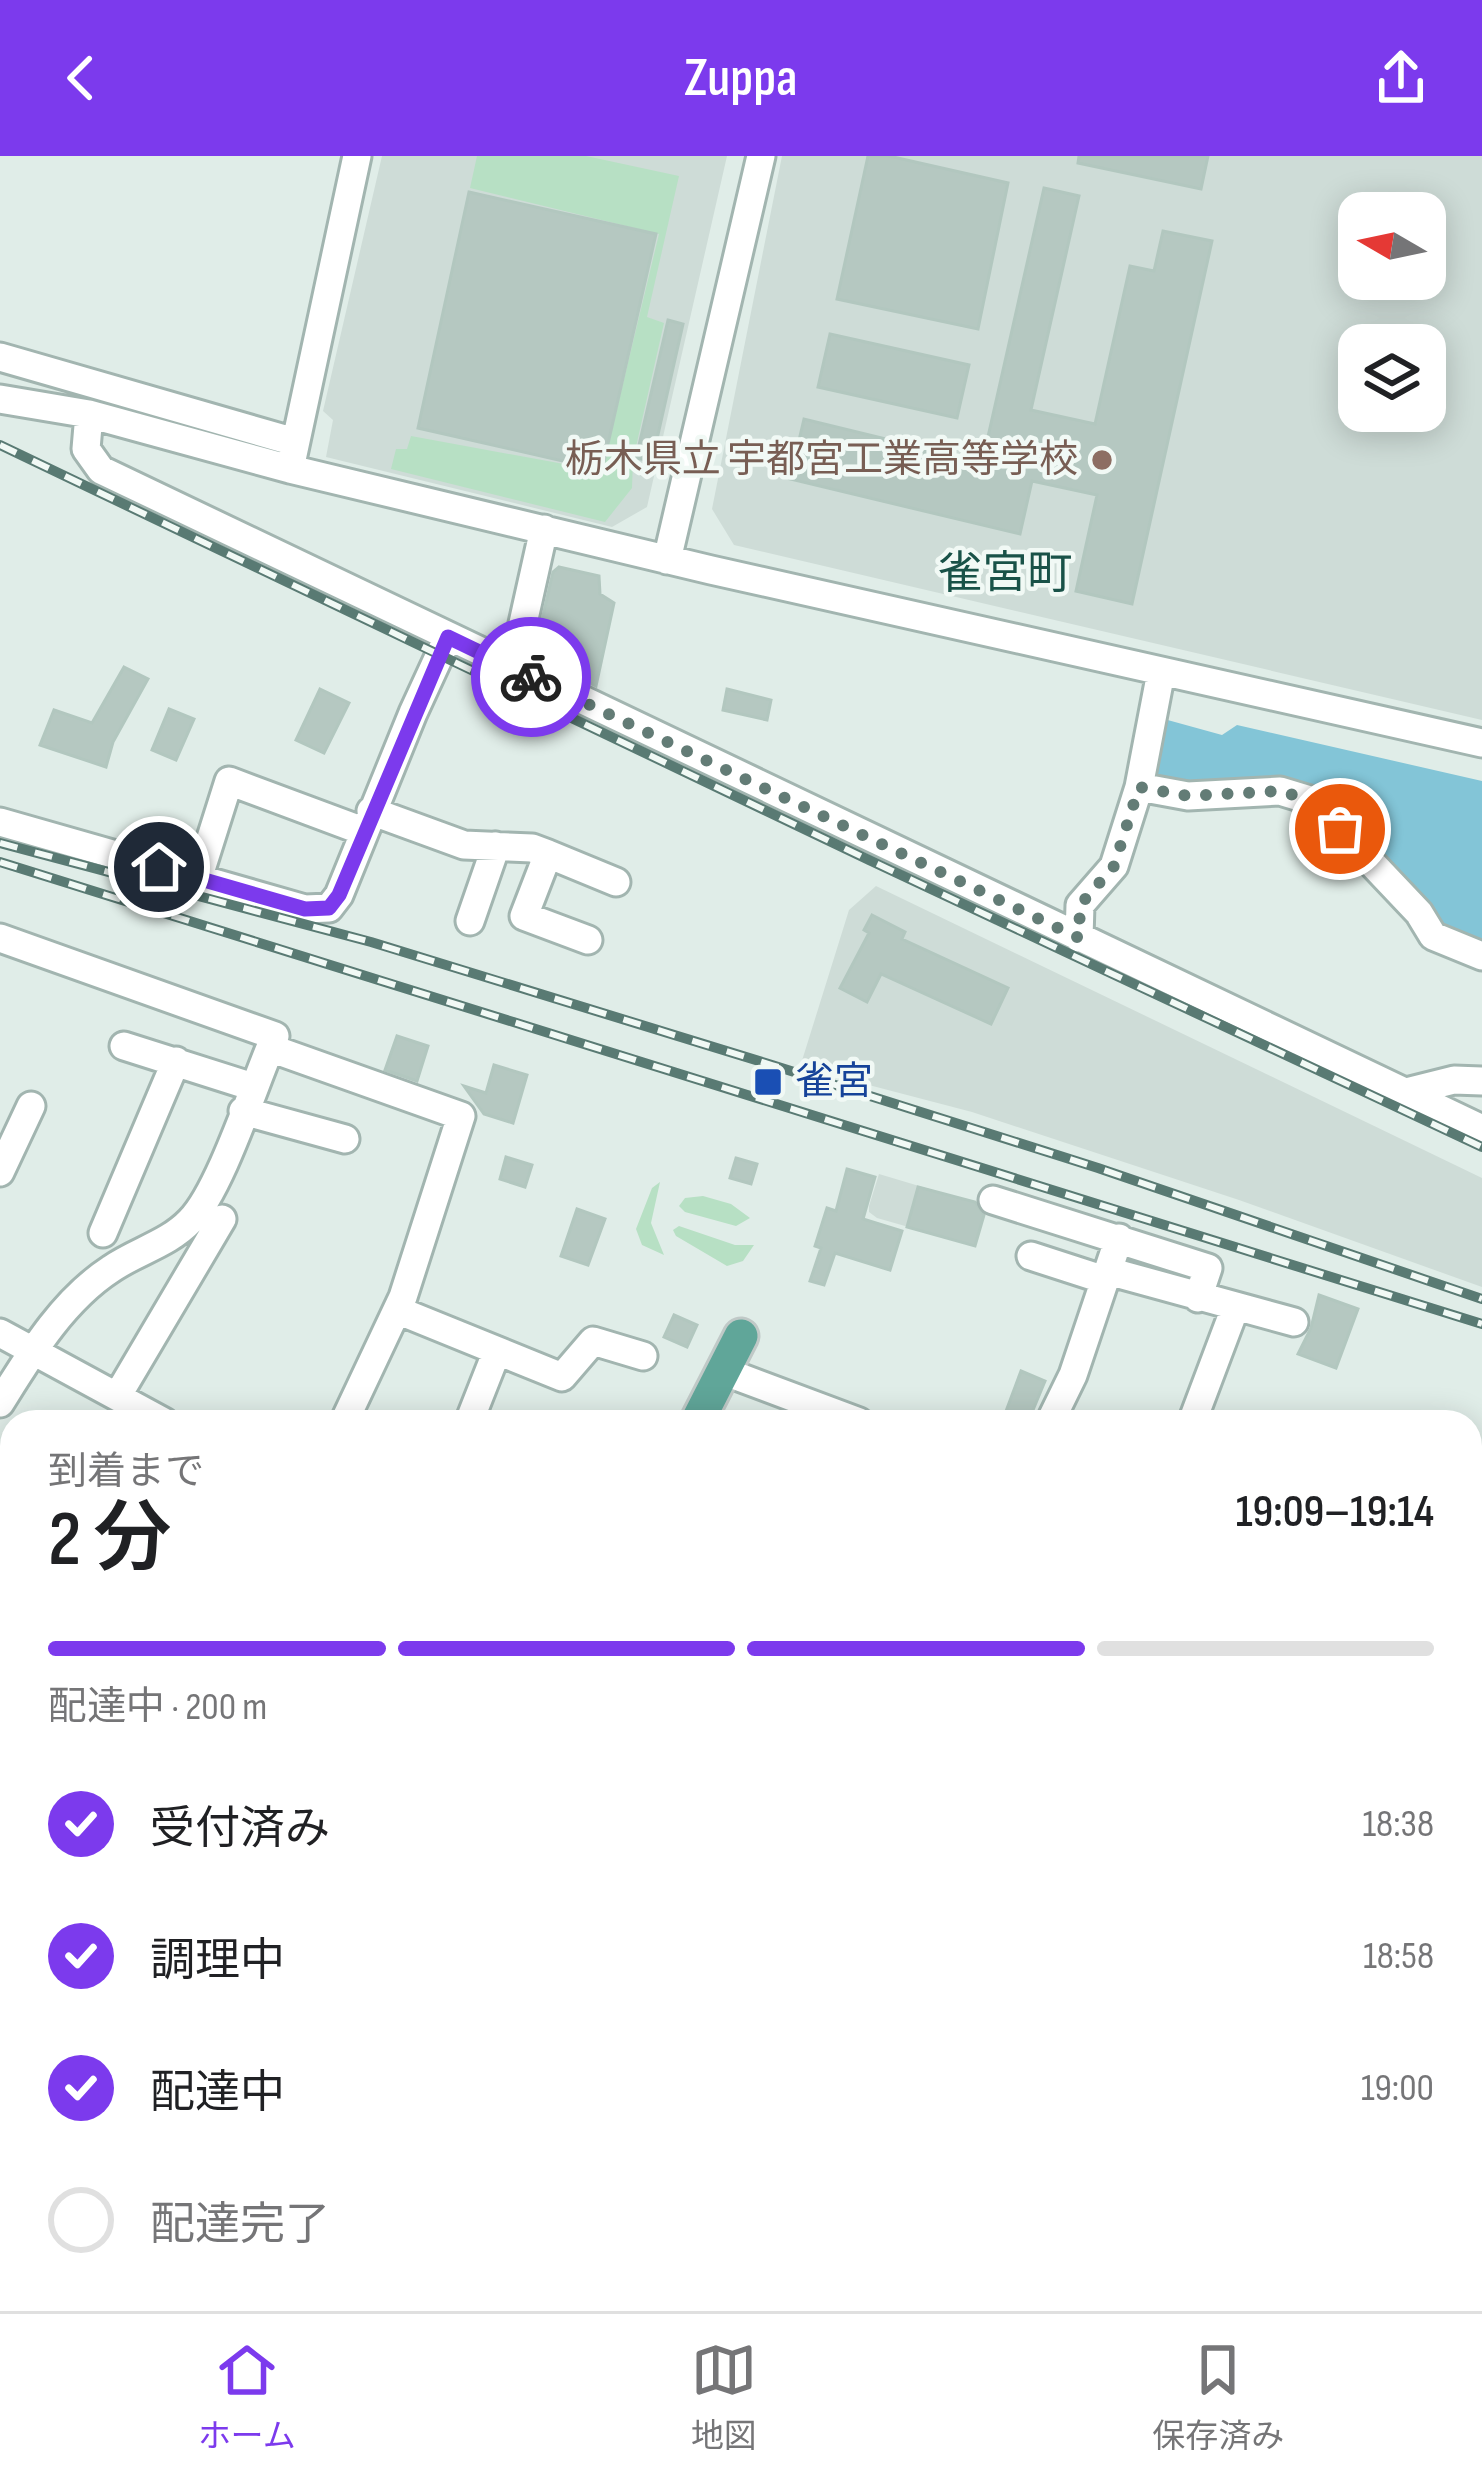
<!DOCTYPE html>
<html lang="ja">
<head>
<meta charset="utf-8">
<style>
  :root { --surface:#fff; --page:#f6f6f6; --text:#202124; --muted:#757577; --line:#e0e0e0; --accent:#7c3aed }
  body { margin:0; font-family:"Sofia Sans Condensed","Noto Sans JP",sans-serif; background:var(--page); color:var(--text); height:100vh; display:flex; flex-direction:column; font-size:45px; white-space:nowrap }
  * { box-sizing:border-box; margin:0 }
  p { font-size:39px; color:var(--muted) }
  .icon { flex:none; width:66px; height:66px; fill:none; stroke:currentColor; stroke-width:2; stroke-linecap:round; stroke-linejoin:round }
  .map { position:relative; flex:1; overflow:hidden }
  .panel { position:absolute; left:0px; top:1254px; width:1482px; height:903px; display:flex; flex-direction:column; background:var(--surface); border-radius:36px 36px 0 0; box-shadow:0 6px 30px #0003 }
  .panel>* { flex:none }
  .needle { width:78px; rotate:279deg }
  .tools { position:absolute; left:1338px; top:36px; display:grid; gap:24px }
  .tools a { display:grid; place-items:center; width:108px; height:108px; border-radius:24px; background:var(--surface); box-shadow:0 6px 30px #0003; font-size:60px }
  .pin { position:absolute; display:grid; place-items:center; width:102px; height:102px; color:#fff; margin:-51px; border:6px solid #fff; border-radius:50%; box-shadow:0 3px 12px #0007 }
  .courier { position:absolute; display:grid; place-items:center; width:120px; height:120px; margin:-60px; border:9px solid #7c3aed; border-radius:50%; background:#fff; color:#222; box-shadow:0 3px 15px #0007 }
  .overview em { font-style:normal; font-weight:600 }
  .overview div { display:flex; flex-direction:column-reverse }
  .overview { display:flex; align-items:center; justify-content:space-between; height:204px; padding:0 48px }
  h1 { font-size:78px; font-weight:600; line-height:90px }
  .bar { display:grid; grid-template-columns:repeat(4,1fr); gap:18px 12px; align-content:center; height:144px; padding:0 48px }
  .bar i { height:15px; border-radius:9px; background:var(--line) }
  .bar .current { background:var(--accent) }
  .bar p { grid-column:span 4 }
  ol { padding:0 48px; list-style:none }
  li { display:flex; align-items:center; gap:36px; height:132px }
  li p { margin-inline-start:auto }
  li .icon { padding:12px; border-radius:50%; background:var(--accent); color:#fff; stroke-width:4 }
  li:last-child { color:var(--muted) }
  li i { width:66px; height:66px; border:6px solid var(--line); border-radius:50% }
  header { display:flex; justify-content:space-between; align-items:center; height:156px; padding:0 48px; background:var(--accent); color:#fff; font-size:54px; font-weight:600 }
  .tab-bar { display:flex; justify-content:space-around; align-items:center; height:168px; border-top:3px solid var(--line); background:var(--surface); font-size:33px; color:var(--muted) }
  .tab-bar a { display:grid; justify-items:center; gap:6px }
  .tab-bar .current { color:var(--accent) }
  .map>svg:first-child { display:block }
  .built { fill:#cedcd7; fill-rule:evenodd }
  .green { fill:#b7e0c4 }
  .water { fill:#83c5d7 }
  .building { fill:#b5c8c1; stroke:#b2c7bf; stroke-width:3 }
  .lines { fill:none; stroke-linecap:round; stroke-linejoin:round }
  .minor-casing { stroke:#a2b5b0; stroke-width:33 }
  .major-casing { stroke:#c0c9c7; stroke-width:39 }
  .highway-casing { stroke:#c0c9c7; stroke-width:42 }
  .minor { stroke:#fff; stroke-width:27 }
  .major { stroke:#60a699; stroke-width:33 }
  .highway { stroke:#286d63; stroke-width:36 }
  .rail-casing { stroke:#597a73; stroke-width:10 }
  .rail { stroke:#f1f9f5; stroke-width:6; stroke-dasharray:18; stroke-linecap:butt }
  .done { stroke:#637c76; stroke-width:12; stroke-dasharray:0 21.6 }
  .route { stroke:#7c3aed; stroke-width:15 }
  .education-dot { fill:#8d6e63; stroke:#f1f9f5; stroke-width:4.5 }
  .transit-dot { fill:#1a4fb4; stroke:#f1f9f5; stroke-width:4.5 }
  .labels { text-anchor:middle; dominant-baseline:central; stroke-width:9; stroke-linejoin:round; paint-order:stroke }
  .education-label { font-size:39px; fill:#785e54; stroke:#f1f9f5; text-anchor:end }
  .transit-label { font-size:39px; fill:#164399; stroke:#f1f9f5; text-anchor:start }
  .quarter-label { font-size:45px; fill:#195248; stroke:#f1f9f5 }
</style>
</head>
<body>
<header><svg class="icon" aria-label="back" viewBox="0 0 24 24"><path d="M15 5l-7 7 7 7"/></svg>Zuppa<svg class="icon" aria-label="share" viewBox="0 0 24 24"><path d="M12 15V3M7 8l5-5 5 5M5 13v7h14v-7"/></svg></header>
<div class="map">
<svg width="1482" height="2155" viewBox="0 0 1482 2155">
  <rect width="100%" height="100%" fill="#e0ede8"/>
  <path class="built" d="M382 0H727L647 351 612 371 326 301 333 264 323 255Z
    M782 0H1482V564L734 389 712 353ZM1359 57H1425V123H1359ZM1359 189H1425V255H1359Z
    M876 730 1482 1022V1131L1239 1044 972 956 800 911 849 754Z
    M879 1018 986 1050 975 1090 877 1062 869 1056V1050Z
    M1470 1522 1482 1527V1629L1470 1688Z"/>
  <path class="green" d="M477 0H586L679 20 647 161 664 167 633 304 632 332 605 366 391 313 396 293H407L411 280 602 315 659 78 470 32Z
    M660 1026 651 1067 664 1099 642 1089 636 1073 652 1032Z
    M703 1040 731 1048 750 1062 736 1070 685 1056 679 1050 685 1042Z
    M679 1070 735 1089H754L743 1105 727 1110 676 1080 673 1074Z"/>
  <path class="water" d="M1164 563 1222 579 1237 569 1482 625V787L1444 778 1429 747 1388 702 1332 653 1248 629 1148 625Z"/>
  <path class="building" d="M868 0H889L1008 27 978 173 837 143Z
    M1079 0H1208L1201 33 1078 7Z
    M1044 32 1079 40 1031 254 1095 268 1130 110 1154 115 1163 75 1212 85 1132 448 1076 435 1097 339 1032 325 1020 378 790 323 804 263 972 304 974 295 985 294Z
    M469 36 656 78 602 314 418 272Z
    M668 164 683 168 652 305 636 302Z
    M830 178 969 209 957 262 818 231Z
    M559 411 599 420 600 438 614 447 596 530 534 499 553 416Z
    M124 511 148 523 113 586 106 611 40 589 54 554 92 567Z
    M320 533 349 547 324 597 296 584Z
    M727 533 771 544 767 564 723 554Z
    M169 553 194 563 176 604 152 594Z
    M872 759 905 776 902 783 1008 832 991 868 881 818 867 846 840 832 869 777 864 774Z
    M397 880 428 890 417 925 385 914Z
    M494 909 527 919 513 967 484 958 464 930 486 937Z
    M506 1001 532 1009 525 1031 500 1023Z
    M736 1002 757 1008 751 1028 730 1022Z
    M847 1013 875 1021 863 1063 902 1075 890 1114 835 1097 824 1129 810 1125 821 1092 815 1090 827 1052 836 1055Z
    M918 1031 975 1046 984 1059 975 1090 907 1071Z
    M577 1053 605 1063 588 1109 561 1100Z
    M1319 1139 1358 1153 1336 1212 1298 1198 1311 1172Z
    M674 1159 697 1169 687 1191 664 1181Z
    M1021 1215 1045 1225 1028 1266H1002Z"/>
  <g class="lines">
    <g class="minor-casing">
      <path id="minor" d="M0 201 295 286
        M0 243 89 258 290 313 711 414 1482 587
        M89 258 86 293 101 314 1482 973
        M290 313 357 0
        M667 404 761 0
        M513 512 544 373
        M1161 516 1139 631 1188 640 1280 635 1313 645 1419 757 1433 780 1482 800
        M371 655 464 689 532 692 548 698 524 760 588 784
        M0 666 305 753 329 752 339 739 413 557 448 481
        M548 698 616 726
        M198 723 229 625 363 675
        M470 765 496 690
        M0 782 275 880C255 925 221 1034 190 1065 168 1088 137 1095 111 1113 62 1145 30 1199 0 1247
        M1079 782 1080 749 1114 710 1139 631
        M124 890 253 931
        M270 892 461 960 403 1141 344 1266
        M1402 937 1454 924 1482 925
        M243 955 345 983
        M0 1016 31 950
        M993 1044 1208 1112 1198 1142
        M103 1077 176 905
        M1031 1100 1105 1124
        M1108 1115 1294 1166
        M397 1154 562 1221 593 1185 643 1200
        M0 1177 164 1266
        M723 1215 859 1266
        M118 1239 222 1063
        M469 1266 497 1195
        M1050 1266 1073 1219 1119 1082
        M1192 1266 1235 1152
        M1470 1497 1482 1502
        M0 1537 12 1535
        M1470 1817 1482 1757
        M1470 1973 1482 1974
        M0 2145 12 2121
        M183 2155 188 2145
        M442 2155 445 2145
        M751 2155 755 2145
        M876 2155 879 2145
        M1460 2155 1461 2145"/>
    </g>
    <g class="major-casing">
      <path id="major" d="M697 1266 741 1180"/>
    </g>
    <g class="highway-casing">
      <path id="highway" d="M0 1814 12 1818
        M939 2145 973 2155"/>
    </g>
    <use href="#minor" class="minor"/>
    <use href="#major" class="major"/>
    <use href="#highway" class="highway"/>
    <g class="rail-casing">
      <path id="rail" d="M0 289 869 704 1482 991
        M0 687 371 786 772 909 1098 1012 1482 1143
        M0 706 1482 1168"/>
    </g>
    <use href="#rail" class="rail"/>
  </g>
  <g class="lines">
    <path class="done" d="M531 521 1079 782 1080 749 1114 710 1139 631 1188 640 1280 635 1313 645 1340 673"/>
    <path class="route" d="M159 711 305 753 329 752 339 739 448 481 531 521"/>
  </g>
  <circle class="education-dot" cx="1102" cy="304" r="12"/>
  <rect class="transit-dot" x="753" y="911" width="30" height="30" rx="6"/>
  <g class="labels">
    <g class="education-label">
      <text x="1078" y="304">栃木県立 宇都宮工業高等学校</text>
    </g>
    <g class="transit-label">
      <text x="795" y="926">雀宮</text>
    </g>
    <g class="quarter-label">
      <text x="1005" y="418">雀宮町</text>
    </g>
  </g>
</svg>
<div class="tools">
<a><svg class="needle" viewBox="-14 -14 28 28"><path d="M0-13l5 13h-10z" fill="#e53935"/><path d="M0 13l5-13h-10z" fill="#757577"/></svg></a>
<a><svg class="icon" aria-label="layers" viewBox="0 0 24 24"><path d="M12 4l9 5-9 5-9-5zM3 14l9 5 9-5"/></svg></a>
</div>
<div class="pin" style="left:1340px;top:673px;background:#ea580c"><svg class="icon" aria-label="bag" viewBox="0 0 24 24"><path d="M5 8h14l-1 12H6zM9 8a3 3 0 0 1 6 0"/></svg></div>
<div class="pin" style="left:159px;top:711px;background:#1f2937"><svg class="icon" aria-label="home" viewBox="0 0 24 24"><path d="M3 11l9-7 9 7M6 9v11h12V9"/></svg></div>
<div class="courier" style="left:531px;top:521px"><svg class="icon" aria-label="bike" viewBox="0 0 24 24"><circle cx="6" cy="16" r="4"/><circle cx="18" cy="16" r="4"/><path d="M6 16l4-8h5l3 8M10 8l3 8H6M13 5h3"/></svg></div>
<section class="panel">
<div class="overview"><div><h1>2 分</h1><p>到着まで</p></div><em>19:09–19:14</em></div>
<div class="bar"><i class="current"></i><i class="current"></i><i class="current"></i><i></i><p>配達中 · 200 m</p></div>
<ol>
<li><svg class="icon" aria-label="check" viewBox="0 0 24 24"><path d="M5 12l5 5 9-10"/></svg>受付済み<p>18:38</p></li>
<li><svg class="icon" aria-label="check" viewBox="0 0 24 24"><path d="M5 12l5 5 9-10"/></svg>調理中<p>18:58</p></li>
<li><svg class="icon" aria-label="check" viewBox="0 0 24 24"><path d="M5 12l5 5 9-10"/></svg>配達中<p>19:00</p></li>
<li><i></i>配達完了</li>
</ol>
</section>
</div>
<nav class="tab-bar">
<a class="current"><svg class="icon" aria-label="home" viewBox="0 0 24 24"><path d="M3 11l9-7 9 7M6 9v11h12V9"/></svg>ホーム</a>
<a><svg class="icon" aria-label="map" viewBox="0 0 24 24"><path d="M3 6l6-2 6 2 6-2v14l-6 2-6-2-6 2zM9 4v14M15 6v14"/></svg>地図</a>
<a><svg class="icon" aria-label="saved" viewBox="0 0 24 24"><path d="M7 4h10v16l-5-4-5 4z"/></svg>保存済み</a>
</nav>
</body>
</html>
